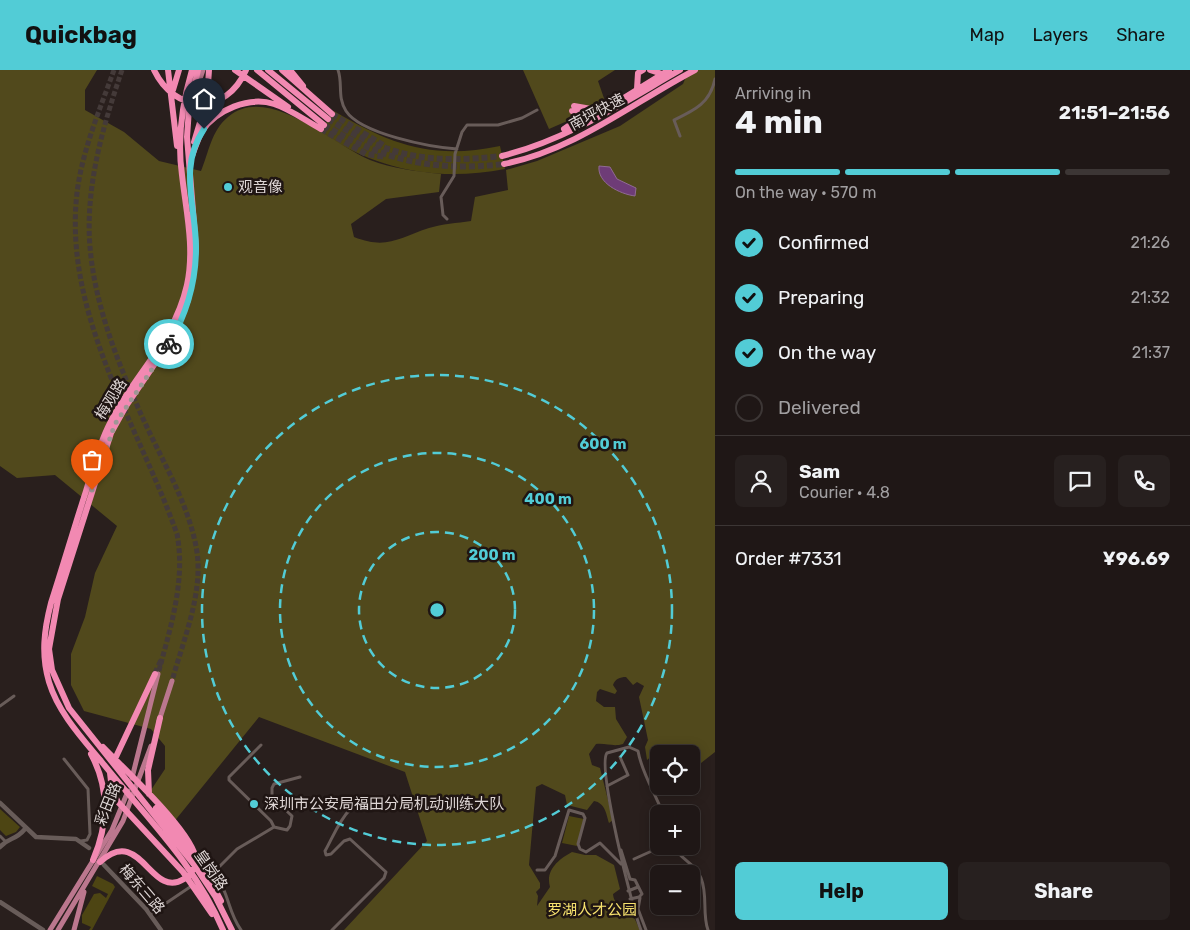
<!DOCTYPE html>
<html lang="en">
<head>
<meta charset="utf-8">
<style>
  :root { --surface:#1f1716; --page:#27201f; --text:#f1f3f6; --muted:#a19fa1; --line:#3c3635; --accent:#52ccd6 }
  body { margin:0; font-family:Rubik,"Noto Sans SC",sans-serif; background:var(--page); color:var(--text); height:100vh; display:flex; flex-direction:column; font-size:19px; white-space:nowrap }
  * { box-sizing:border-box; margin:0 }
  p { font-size:16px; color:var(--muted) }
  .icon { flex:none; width:28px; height:28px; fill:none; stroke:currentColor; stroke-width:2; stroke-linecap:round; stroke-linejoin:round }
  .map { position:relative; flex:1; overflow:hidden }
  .side { display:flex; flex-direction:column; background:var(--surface); width:475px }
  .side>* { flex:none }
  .buttons { position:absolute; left:650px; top:675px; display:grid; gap:10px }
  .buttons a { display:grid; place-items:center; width:50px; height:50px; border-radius:8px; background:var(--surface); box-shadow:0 2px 12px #0003,0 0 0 1px var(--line); font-size:25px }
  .pin { position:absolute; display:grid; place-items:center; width:42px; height:42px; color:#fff; margin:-51px -21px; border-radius:50% 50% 50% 0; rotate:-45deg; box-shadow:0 0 5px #0007 }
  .pin .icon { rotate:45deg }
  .courier { position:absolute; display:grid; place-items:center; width:50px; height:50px; margin:-25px; border:4px solid #52ccd6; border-radius:50%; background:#fff; color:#222; box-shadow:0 1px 6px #0007 }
  .headline em { font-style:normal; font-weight:700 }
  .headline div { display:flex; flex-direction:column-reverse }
  .headline { display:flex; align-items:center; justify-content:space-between; height:85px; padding:0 20px }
  h1 { font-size:32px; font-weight:700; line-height:38px }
  .bar { display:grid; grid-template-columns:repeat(4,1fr); gap:8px 5px; align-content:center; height:60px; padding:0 20px }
  .bar i { height:6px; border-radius:4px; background:var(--line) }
  .bar .active { background:var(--accent) }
  .bar p { grid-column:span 4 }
  .line { display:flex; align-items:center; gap:12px; padding:0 20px; border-top:1px solid var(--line) }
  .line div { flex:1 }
  .round { display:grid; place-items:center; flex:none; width:52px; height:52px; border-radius:8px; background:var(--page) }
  ol { padding:0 20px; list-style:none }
  li { display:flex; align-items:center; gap:15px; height:55px }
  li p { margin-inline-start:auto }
  li .icon { padding:5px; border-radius:50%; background:var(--accent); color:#111; stroke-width:4 }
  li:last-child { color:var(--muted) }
  li i { width:28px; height:28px; border:2px solid var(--line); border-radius:50% }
  .primary-button { display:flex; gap:10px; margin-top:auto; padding:10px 20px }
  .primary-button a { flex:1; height:58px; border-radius:8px; background:var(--accent); color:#111; font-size:20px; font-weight:700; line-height:58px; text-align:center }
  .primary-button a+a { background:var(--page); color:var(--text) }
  header { display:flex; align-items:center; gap:30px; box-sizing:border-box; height:70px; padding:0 25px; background:var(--accent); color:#111 }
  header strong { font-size:24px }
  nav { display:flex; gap:28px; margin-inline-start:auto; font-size:18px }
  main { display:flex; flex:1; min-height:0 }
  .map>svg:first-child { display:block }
  .green { fill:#4d4513 }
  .forest { fill:#51491c }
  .water { fill:#6e3c77; stroke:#906a93 }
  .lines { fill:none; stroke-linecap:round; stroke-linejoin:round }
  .primary-tunnel { stroke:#443a39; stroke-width:5; stroke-dasharray:5 2.5; stroke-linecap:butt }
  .highway-tunnel { stroke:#443a39; stroke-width:6; stroke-dasharray:6 3; stroke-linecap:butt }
  .street { stroke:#685c59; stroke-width:3 }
  .secondary { stroke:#685c59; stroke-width:4.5 }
  .primary { stroke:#bb778e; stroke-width:5 }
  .highway { stroke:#f289b2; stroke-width:6 }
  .done { stroke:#9f9695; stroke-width:5; stroke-dasharray:0 9 }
  .route { stroke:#52ccd6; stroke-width:6 }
  .ring { fill:none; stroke:#52ccd6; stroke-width:2.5; stroke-dasharray:9 6 }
  .poi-dot { fill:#52ccd6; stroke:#1f1513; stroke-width:2 }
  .labels { text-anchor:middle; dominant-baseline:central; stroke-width:5; stroke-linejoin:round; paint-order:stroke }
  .street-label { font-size:15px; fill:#ded6d5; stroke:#1f1513 }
  .poi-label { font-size:15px; fill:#ded6d5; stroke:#1f1513; text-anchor:start }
  .park-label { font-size:15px; fill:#f7e26e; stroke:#1f1513 }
  .centre { fill:#52ccd6; stroke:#1f1513; stroke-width:2.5 }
  .ring-label { font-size:15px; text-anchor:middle; font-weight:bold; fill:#52ccd6; stroke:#1f1513; stroke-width:5; stroke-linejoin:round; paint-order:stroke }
</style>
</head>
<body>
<header>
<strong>Quickbag</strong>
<nav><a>Map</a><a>Layers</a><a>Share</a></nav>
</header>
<main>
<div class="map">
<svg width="715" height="860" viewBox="0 0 715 860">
  <rect width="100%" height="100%" fill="#291f1d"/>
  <path class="green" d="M334 41C391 75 433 90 500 76L505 99C437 112 377 100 320 62Z
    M0 739 20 757 16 762 6 766 0 760Z
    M569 746 584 749 577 776 562 773Z
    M97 806 113 814 115 817 92 860H89L91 857 82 853V845L94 824 100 823 106 828 108 824 92 816Z"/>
  <path class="forest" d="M0 0H97L85 20V40L124 62 159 91 201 101C209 82 211 61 228 47 268 13 331 74 370 90 392 99 417 101 441 104L439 122 386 129 351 154 354 167C387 180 398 168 429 158 442 154 457 153 471 151L475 127 508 120 506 100 537 91 620 56 683 14 689 0H715V682L701 693 691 694V684H674L661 678 647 690 645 677 648 670 639 627 644 616 637 612 633 615 626 607C620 607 615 609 613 615L617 621 615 624 600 619 597 622 596 631 604 637H615L616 649 627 667 623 674C613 677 607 673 596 674L589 684 592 695 600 698 613 750 609 753C606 743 605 733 594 731L587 740 567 735 565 725 542 714 536 717 529 795 540 813V818L536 822 538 826 537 836 550 817C545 800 559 789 572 782L585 785H596L614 795 620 819 613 824C614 836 623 834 630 841 634 845 637 855 640 860H344L427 771 405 702 259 647 173 753 149 723 165 699V676L151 659 84 641 71 615V584L85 547 95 503 117 456 55 405 17 408 0 396Z
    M523 0H615L598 11 606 34 549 59Z"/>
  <path class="water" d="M599 96 610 97 617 109 636 118 635 126C620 124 597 113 599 96Z"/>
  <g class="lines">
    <path class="primary-tunnel" d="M114 0C100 39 82 81 77 123 63 244 138 354 177 464 186 511 170 559 158 604
      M122 0C103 56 85 117 90 177 95 238 120 298 145 353 164 394 190 437 197 482 203 524 183 571 172 611"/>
    <path class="highway-tunnel" d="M332 44 383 75
      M328 49C390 88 430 94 502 86
      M324 55C384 91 435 102 504 94
      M321 59 366 84 386 87
      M155 604 162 589"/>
    <path class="street" d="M338 0C343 14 337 27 346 41 361 64 430 77 457 79
      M680 66 674 50C695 40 710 33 715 9
      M447 149 443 145 441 127 454 106 455 84 462 62 467 55H498L522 48 537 40
      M0 636 14 626
      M261 675 229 707V710L271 751 274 757 287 760 290 756 292 746 272 727V718L274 714 300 707
      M64 689 88 719 90 764 87 770 81 771
      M607 716 628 705 620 687
      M0 766 5 771
      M673 776C681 790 695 793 701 808 708 825 702 844 708 860
      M621 780 630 809 635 810 642 824 639 827 630 829
      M634 789 663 776
      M537 800H545L555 786 569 740 583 744 585 748 578 774 580 779 586 782 600 773 621 794
      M213 803 237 779 274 757
      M209 804 213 803C230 822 227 841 241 860
      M628 821 638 817
      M640 828 638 839 646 860
      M150 844 190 817
      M332 860 384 808 386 802 350 769 344 771 331 784 326 785 325 781C338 758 348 724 380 731
      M641 860C632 839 597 695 607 683L629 677 638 681C642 704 655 722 663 744"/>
    <path class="secondary" d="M0 733 36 767 76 769 89 778
      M0 777C9 767 15 771 25 759
      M104 795 146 839 161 860
      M0 832 43 860"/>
    <path class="primary" d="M194 27 203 0
      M159 651 172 611
      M132 708 158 604
      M50 860 112 760 128 721
      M58 860 123 751 151 676
      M74 860 84 822"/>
    <path class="highway" d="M154 0C175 44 226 46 246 0
      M168 0 177 76
      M192 0C182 34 177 70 182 105 186 141 195 178 187 215 174 272 135 303 110 353 99 374 93 398 86 421 74 458 63 496 51 533 44 560 41 585 49 612 58 642 81 667 101 691 144 745 196 795 223 860
      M198 0 189 39 187 67 196 178 188 230 173 267 126 336 111 363 58 529 49 579 52 600 69 638 195 796 215 826 232 860
      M235 0 288 37
      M257 0 324 55
      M268 0 328 49
      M282 0 332 44
      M290 0 303 16
      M650 0 662 4
      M637 19 638 3 643 0
      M173 20 179 0
      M574 36 597 40 608 37
      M606 39 669 0
      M564 59 583 46 580 40 572 41
      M194 72 207 29 209 0
      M192 86C195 78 198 69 202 61 216 40 249 26 274 34 290 39 306 51 321 59
      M502 86C567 70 624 32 680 0
      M504 94C575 80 632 33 695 0
      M91 684C110 719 108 755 93 790
      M114 691 155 604
      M110 703 112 720 118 732 183 802 212 844
      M149 724 148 700 160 648
      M156 738 204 799 221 831
      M100 792C141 754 150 830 184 809 191 805 195 798 196 790 194 763 124 699 103 677"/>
  </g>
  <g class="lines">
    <path class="done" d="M92 420 115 354 169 274"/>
    <path class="route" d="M169 274C186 245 196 212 196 178 196 136 178 97 204 59"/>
  </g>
  <g class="ring">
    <circle cx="437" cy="540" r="78"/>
    <circle cx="437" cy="540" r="157"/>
    <circle cx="437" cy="540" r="235"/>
  </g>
  <g class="poi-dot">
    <circle cx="228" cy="117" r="5"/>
    <circle cx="254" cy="734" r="5"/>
  </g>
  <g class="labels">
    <g class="street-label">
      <text transform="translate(597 42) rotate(-28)">南坪快速</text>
      <text transform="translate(111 329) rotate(-58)">梅观路</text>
      <text transform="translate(108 734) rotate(-68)">彩田路</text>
      <text transform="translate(211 800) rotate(55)">皇岗路</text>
      <text transform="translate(142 819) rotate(49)">梅东三路</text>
    </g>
    <g class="poi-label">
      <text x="238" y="117">观音像</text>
      <text x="264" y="734">深圳市公安局福田分局机动训练大队</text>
    </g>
    <g class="park-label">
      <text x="592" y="840">罗湖人才公园</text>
    </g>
  </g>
  <circle cx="437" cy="540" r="8" class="centre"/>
  <g class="ring-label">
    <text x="603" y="379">600 m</text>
    <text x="548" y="434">400 m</text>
    <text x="492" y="490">200 m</text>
  </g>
</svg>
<div class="buttons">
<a><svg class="icon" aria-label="locate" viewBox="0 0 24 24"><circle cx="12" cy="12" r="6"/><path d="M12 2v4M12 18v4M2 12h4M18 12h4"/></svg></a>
<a>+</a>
<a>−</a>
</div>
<div class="pin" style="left:92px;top:420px;background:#ea580c"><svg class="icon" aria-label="bag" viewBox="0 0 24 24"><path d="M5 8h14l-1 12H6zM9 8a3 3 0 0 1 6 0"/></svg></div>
<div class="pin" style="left:204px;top:59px;background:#1f2937"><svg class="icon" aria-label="home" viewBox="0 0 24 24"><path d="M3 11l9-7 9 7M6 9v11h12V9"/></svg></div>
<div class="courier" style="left:169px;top:274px"><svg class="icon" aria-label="bike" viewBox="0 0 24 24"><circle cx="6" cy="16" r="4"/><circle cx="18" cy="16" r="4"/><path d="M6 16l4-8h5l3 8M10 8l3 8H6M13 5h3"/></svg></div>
</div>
<section class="side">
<div class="headline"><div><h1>4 min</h1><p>Arriving in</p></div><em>21:51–21:56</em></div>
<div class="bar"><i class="active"></i><i class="active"></i><i class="active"></i><i></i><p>On the way · 570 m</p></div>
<ol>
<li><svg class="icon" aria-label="check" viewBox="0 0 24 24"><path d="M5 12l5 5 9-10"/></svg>Confirmed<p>21:26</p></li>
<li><svg class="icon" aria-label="check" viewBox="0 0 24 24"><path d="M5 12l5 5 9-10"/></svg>Preparing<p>21:32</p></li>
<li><svg class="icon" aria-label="check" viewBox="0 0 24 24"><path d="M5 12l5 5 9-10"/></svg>On the way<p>21:37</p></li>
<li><i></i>Delivered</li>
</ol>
<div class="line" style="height:90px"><a class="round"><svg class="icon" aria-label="person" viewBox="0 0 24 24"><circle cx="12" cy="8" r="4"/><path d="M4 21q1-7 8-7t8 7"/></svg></a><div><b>Sam</b><p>Courier · 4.8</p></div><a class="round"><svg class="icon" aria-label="chat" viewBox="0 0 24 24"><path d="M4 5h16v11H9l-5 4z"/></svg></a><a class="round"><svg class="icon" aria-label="phone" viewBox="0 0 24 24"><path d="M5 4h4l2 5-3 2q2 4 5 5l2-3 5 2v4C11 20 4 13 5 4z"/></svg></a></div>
<div class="line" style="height:65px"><div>Order #7331</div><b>¥96.69</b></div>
<div class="primary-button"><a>Help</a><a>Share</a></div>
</section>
</main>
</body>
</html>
